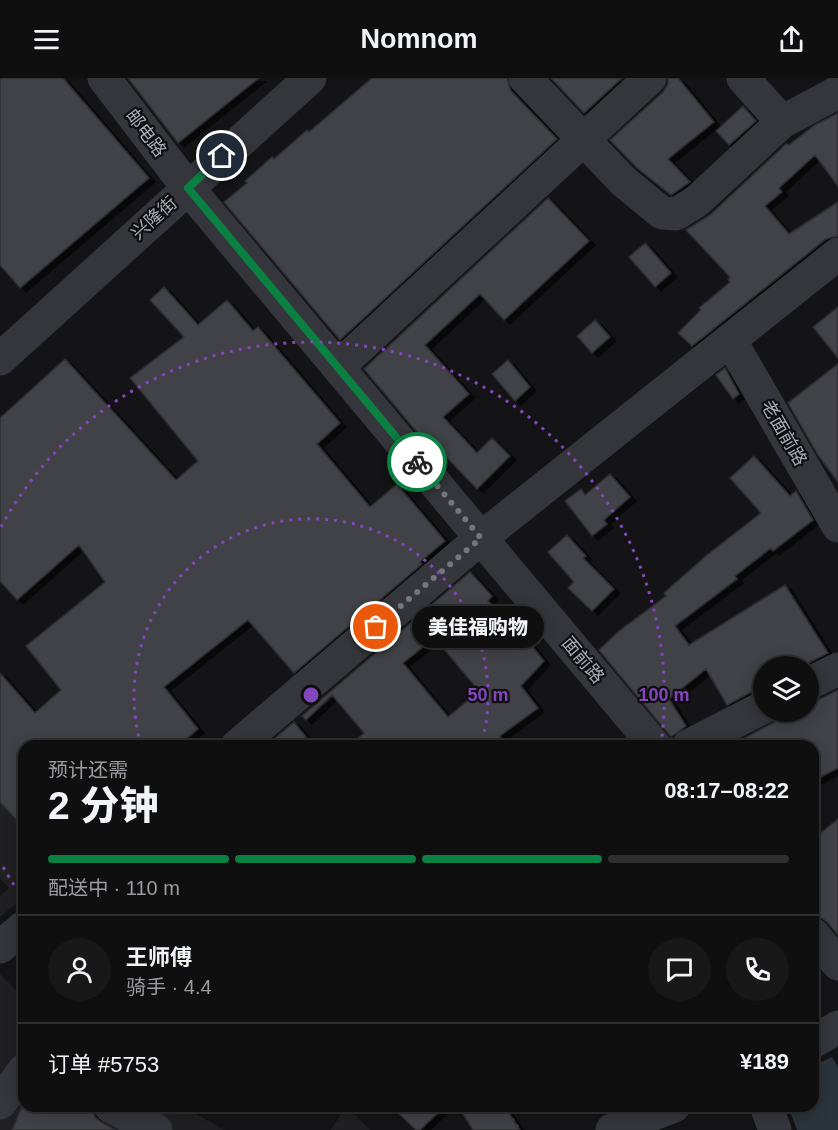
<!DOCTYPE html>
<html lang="zh">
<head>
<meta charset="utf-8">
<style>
  :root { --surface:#0f0f10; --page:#181819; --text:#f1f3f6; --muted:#9b9c9f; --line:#2f2f30; --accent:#0b8043 }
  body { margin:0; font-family:Arial,"Noto Sans SC",sans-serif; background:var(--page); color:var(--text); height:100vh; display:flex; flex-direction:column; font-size:22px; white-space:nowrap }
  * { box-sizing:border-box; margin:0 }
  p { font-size:20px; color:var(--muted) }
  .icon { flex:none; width:33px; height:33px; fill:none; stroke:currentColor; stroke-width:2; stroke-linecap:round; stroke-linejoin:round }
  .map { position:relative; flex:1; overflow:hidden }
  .sheet { position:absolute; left:18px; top:662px; width:801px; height:372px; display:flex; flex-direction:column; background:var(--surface); border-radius:18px; box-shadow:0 3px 15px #0003,0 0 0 2px var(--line) }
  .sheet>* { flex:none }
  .buttons { position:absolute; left:753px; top:578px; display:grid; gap:12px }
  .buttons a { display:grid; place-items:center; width:66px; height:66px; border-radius:50%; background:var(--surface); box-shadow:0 3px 15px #0003,0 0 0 2px var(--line); font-size:30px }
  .pin { position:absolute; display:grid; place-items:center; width:51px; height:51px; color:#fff; margin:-26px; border:3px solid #fff; border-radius:50%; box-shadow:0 2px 6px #0007 }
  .courier { position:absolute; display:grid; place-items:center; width:60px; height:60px; margin:-30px; border:4px solid #0b8043; border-radius:50%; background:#fff; color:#222; box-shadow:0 2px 8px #0007 }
  .bubble { position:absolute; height:42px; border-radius:21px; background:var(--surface); box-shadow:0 3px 15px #0003,0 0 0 2px var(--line); font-size:20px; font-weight:800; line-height:42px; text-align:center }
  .head em { font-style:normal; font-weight:800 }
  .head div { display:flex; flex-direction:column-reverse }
  .head { display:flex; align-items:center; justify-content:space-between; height:102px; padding:0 30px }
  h1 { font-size:39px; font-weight:800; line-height:45px }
  .bar { display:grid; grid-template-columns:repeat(4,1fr); gap:9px 6px; align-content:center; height:72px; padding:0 30px }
  .bar i { height:8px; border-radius:4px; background:var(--line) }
  .bar .on { background:var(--accent) }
  .bar p { grid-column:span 4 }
  .line { display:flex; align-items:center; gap:15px; padding:0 30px; border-top:2px solid var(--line) }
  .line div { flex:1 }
  .round { display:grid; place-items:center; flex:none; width:63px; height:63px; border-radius:32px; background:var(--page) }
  header { display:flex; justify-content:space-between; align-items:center; height:78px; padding:0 30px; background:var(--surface); font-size:27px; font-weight:800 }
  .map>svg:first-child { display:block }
  .built { fill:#202023 }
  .water { fill:#2a343a }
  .building { fill:#404246; stroke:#2e2e32; stroke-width:1.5; fill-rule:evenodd; filter:url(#shadow) }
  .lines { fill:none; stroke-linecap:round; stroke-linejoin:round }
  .path { stroke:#3b3d42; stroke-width:4; stroke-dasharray:3 4.5; stroke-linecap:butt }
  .minor { stroke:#35363b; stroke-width:33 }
  .done { stroke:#73777e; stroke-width:6; stroke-dasharray:0 10.8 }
  .route { stroke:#0b8043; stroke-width:8 }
  .ring { fill:none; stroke:#8446bd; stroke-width:3; stroke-dasharray:3 6 }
  .labels { text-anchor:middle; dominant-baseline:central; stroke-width:4.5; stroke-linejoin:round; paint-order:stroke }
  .street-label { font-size:18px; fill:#a6acb6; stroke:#0f0f11 }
  .centre { fill:#8446bd; stroke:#0f0f11; stroke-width:3 }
  .ring-label { font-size:18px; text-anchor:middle; font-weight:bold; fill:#8446bd; stroke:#0f0f11; stroke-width:4.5; stroke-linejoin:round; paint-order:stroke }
</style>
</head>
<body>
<header><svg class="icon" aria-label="menu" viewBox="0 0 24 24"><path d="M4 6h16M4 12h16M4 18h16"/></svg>Nomnom<svg class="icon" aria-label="share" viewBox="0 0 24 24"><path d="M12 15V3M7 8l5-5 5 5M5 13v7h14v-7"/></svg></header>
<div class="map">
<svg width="838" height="1052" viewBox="0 0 838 1052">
  <defs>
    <filter id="shadow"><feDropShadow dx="6" dy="4" stdDeviation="0" flood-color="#0009"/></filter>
  </defs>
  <rect width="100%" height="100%" fill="#141416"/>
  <path class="built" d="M0 724 24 750V819L0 839V818L9 810 0 801Z
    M0 896 24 920V1028H181L225 1052H0Z
    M346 1028 370 1052H331Z"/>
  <path class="water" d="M832 979 838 989V1052H797L788 1028H813V988Z"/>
  <path class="building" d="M0 0H63L149 100 20 210 0 187Z
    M128 0H259L178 65Z
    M372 0H507L511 13 557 61 340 262 224 124 247 105 245 103 272 79 274 81 307 52 309 54Z
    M551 0H622L584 35Z
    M668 0H678L714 44 668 81 690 104 671 117 636 89 610 62 663 14 668 6Z
    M743 28 756 43 729 67 716 53Z
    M838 35V108L815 77 779 110 782 114 765 128 789 156 838 124V158L826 161 692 268 678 255 701 232 699 230 730 204 728 201 730 199 686 152 710 137 786 66 789 67 815 47Z
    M548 120 589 163 504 242 480 216 425 267 469 316 443 339 477 375 492 360 510 378 477 411 424 356 421 359 364 291Z
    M645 165 671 195 655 209 629 179Z
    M164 209 198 247 227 222 253 253 258 249 340 345 317 366 370 429 397 406 445 463 420 484 422 486 294 595 248 542 164 609 198 651 178 668H24V750L0 724V595L35 635 61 612 26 568 105 504 79 467 17 522 0 503V340L65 281 176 402 198 383 130 300 184 259 150 222Z
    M838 229V280L813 249Z
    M595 242 610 259 592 275 577 258Z
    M508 282 530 309 515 323 492 296Z
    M838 286V404L818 377 788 325Z
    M725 290 739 316 733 321 716 297Z
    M754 378 790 418 796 413 813 442 773 473 771 470 735 498 737 501 675 548 689 567 785 507 828 575 802 588H764V610L755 612 727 627 706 591 669 621 686 648 671 659 599 572 619 553 666 518 664 515 707 477 761 435 730 400Z
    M610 396 630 419 604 442 607 446 592 458 565 423 581 411 585 417Z
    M567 457 586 478 583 480 614 511 592 533 568 510 574 504 548 474Z
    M470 494 492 518 488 523 520 555 521 554 544 583 521 608 538 630 500 658 506 668H349L364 655 332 617 306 642 302 638ZM433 561 436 566 438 564 479 613 448 639 403 585Z
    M838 612V690L813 703V668H730L795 633H808V624L816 623Z
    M294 644 313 668H266Z
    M838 741V857L827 844 820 839 813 838V761Z
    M22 1028H81L92 1032 95 1039 101 1044 115 1052H12Z
    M391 1028H445L420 1052H416Z
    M458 1028H504L520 1052H473Z"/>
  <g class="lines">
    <path class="path" d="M504 1028 519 1052"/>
    <path class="minor" d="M104 0 188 110 655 668
      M525 0 623 103 662 135 676 136 697 123 782 44 838 14
      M743 0 782 44
      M730 262 838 448
      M0 281 310 0
      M338 289 650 0
      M808 606 838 591
      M237 668 481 460 838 176
      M688 668 764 629
      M813 856 838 886
      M0 869 24 849
      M813 964 838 949
      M0 1025 24 992
      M110 1028 156 1052
      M766 1028 775 1052
      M612 1052 674 1028"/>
  </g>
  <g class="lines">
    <path class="done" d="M376 549 481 460 417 384"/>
    <path class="route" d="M222 78 188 110 417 384"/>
  </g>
  <g class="ring">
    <path d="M141 667A177 177 0 1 1 481 667"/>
    <path d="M24 822A353 353 0 0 1 1 785M1 449A353 353 0 0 1 661 666"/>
  </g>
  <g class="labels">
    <g class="street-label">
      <text transform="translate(146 55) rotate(53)">邮电路</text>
      <text transform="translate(154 140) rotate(-42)">兴隆街</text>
      <text transform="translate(784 355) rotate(60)">老面前路</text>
      <text transform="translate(583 582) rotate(50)">面前路</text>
    </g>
  </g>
  <circle cx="311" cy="617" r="9" class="centre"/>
  <g class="ring-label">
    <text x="488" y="623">50 m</text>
    <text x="664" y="623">100 m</text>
  </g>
</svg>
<div class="buttons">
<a><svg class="icon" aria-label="layers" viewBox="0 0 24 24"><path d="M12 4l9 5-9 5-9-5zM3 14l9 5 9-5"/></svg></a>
</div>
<div class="pin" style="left:376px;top:549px;background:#ea580c"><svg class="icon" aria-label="bag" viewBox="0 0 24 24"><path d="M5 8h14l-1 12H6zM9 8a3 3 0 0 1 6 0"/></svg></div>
<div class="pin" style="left:222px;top:78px;background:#1f2937"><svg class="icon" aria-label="home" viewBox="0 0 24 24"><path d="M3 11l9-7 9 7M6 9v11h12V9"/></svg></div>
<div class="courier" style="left:417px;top:384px"><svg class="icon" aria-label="bike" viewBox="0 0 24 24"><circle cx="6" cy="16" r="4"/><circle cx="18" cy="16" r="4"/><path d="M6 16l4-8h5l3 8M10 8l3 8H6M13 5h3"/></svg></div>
<div class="bubble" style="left:412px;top:528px;width:132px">美佳福购物</div>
<section class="sheet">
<div class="head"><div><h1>2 分钟</h1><p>预计还需</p></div><em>08:17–08:22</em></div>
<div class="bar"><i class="on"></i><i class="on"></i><i class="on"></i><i></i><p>配送中 · 110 m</p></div>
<div class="line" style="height:108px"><a class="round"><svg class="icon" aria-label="person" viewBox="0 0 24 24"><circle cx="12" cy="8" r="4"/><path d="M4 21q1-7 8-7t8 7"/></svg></a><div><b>王师傅</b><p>骑手 · 4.4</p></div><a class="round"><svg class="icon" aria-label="chat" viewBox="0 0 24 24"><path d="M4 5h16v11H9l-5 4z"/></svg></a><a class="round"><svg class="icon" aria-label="phone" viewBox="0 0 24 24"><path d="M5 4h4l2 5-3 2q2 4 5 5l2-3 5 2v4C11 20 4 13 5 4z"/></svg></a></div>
<div class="line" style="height:78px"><div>订单 #5753</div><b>¥189</b></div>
</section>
</div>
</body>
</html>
